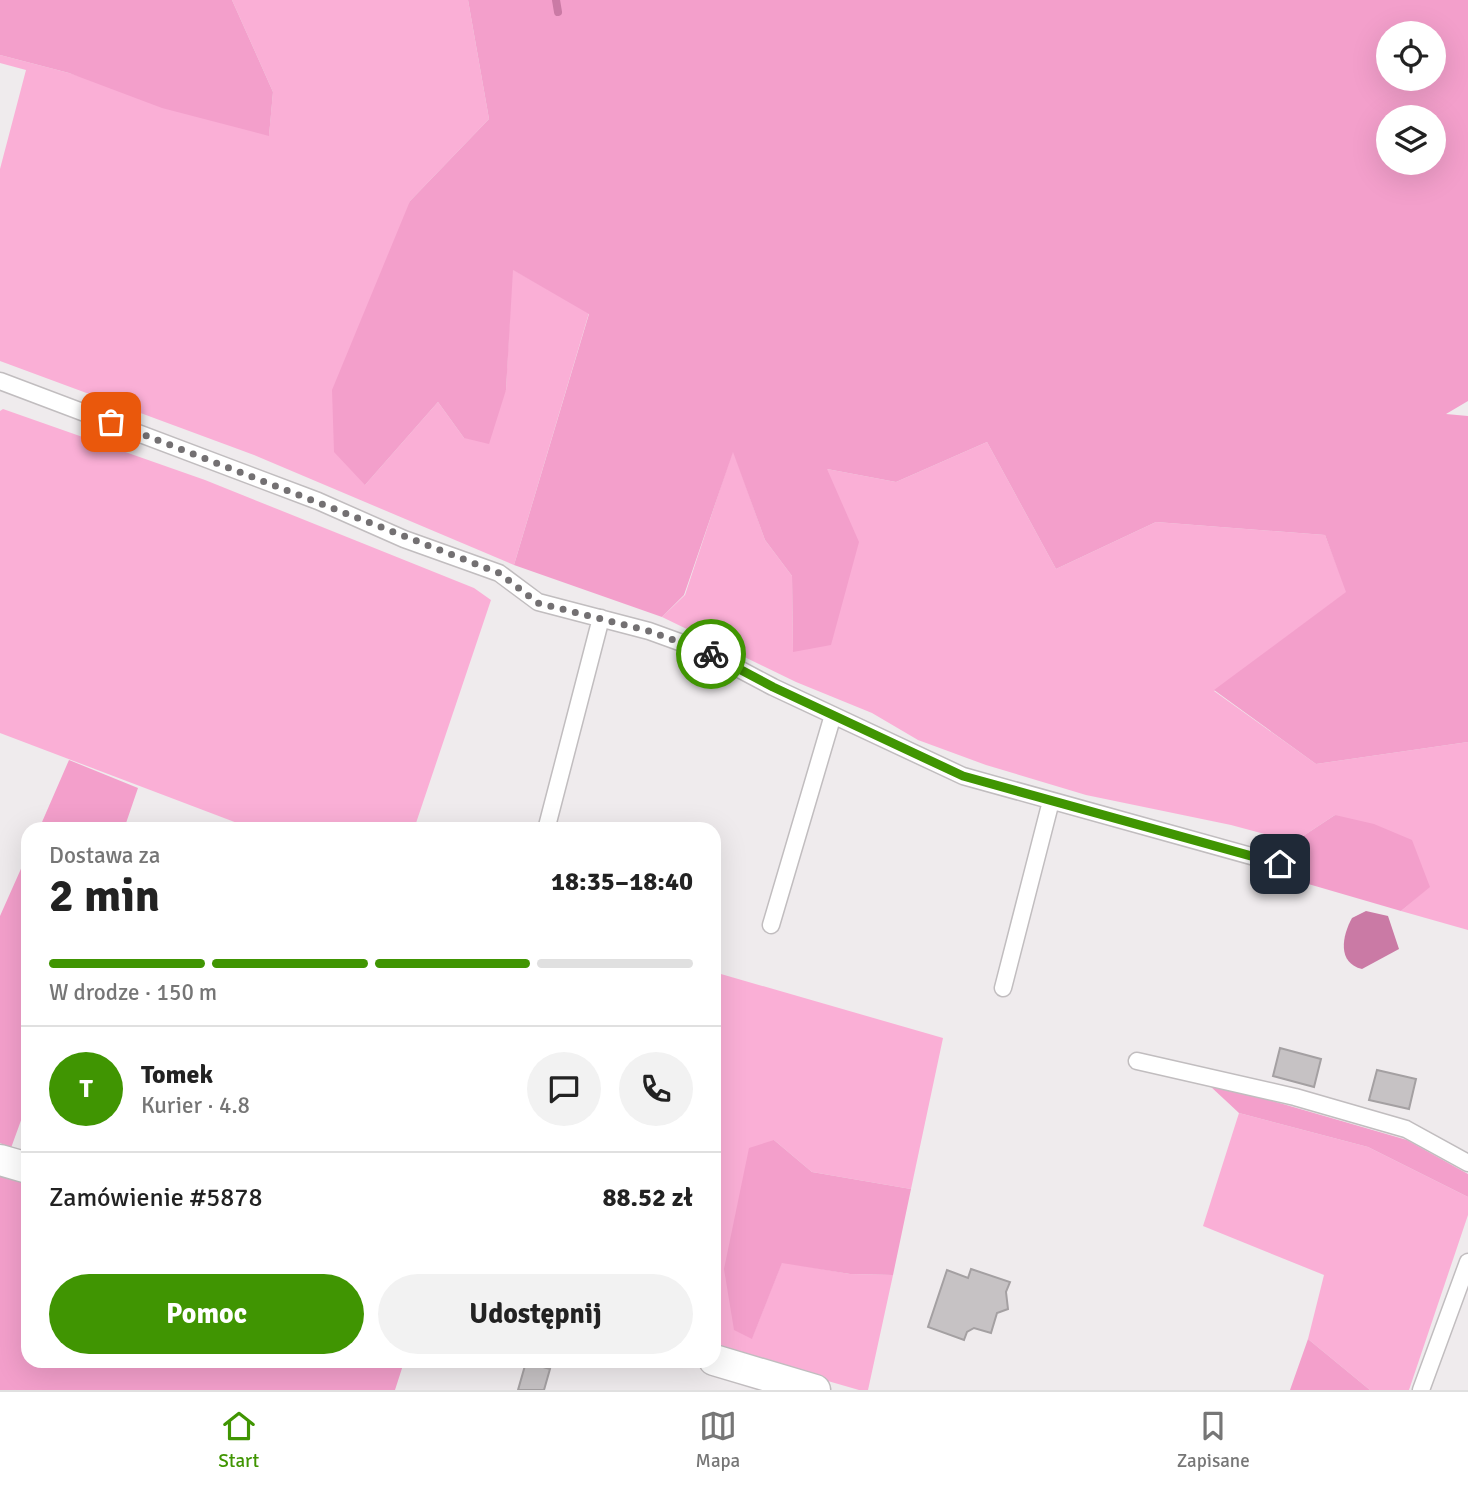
<!DOCTYPE html>
<html lang="pl">
<head>
<meta charset="utf-8">
<style>
  :root { --surface:#fff; --page:#f2f2f2; --text:#222; --muted:#767676; --line:#e0e0e0; --accent:#409502 }
  body { margin:0; font-family:Signika,sans-serif; background:var(--page); color:var(--text); height:100vh; display:flex; flex-direction:column; font-size:26px; white-space:nowrap }
  * { box-sizing:border-box; margin:0 }
  p { font-size:23px; color:var(--muted) }
  .icon { flex:none; width:38px; height:38px; fill:none; stroke:currentColor; stroke-width:2; stroke-linecap:round; stroke-linejoin:round }
  .map { position:relative; flex:1; overflow:hidden }
  .panel { position:absolute; left:21px; top:822px; width:700px; height:546px; display:flex; flex-direction:column; background:var(--surface); border-radius:21px; box-shadow:0 7px 28px #0002 }
  .panel>* { flex:none }
  .fabs { position:absolute; left:1376px; top:21px; display:grid; gap:14px }
  .fabs a { display:grid; place-items:center; width:70px; height:70px; border-radius:50%; background:var(--surface); box-shadow:0 7px 28px #0002; font-size:35px }
  .pin { position:absolute; display:grid; place-items:center; width:60px; height:60px; color:#fff; margin:-30px; border-radius:14px; box-shadow:0 4px 10px #0006 }
  .courier { position:absolute; display:grid; place-items:center; width:70px; height:70px; margin:-35px; border:5px solid #409502; border-radius:50%; background:#fff; color:#222; box-shadow:0 2px 9px #0007 }
  .summary em { font-style:normal; font-weight:800 }
  .summary div { display:flex; flex-direction:column-reverse }
  .summary { display:flex; align-items:center; justify-content:space-between; height:119px; padding:0 28px }
  h1 { font-size:46px; font-weight:800; line-height:52px }
  .bar { display:grid; grid-template-columns:repeat(4,1fr); gap:10px 7px; align-content:center; height:84px; padding:0 28px }
  .bar i { height:9px; border-radius:5px; background:var(--line) }
  .bar .selected { background:var(--accent) }
  .bar p { grid-column:span 4 }
  .line { display:flex; align-items:center; gap:18px; padding:0 28px; border-top:2px solid var(--line) }
  .line div { flex:1 }
  .round { display:grid; place-items:center; flex:none; width:74px; height:74px; border-radius:37px; background:var(--page) }
  .primary-button { display:flex; gap:14px; margin-top:auto; padding:14px 28px }
  .primary-button a { flex:1; height:80px; border-radius:42px; background:var(--accent); color:#fff; font-size:28px; font-weight:800; line-height:80px; text-align:center }
  .primary-button a+a { background:var(--page); color:var(--text) }
  .tabs { display:flex; justify-content:space-around; align-items:center; height:98px; border-top:2px solid var(--line); background:var(--surface); font-size:19px; color:var(--muted) }
  .tabs a { display:grid; justify-items:center; gap:4px }
  .tabs .selected { color:var(--accent) }
  .map>svg:first-child { display:block }
  .green { fill:#faafd6 }
  .forest { fill:#f39fcb; fill-rule:evenodd }
  .water { fill:#ca7aa5 }
  .lines { fill:none; stroke-linecap:round; stroke-linejoin:round }
  .stream { stroke:#ca7aa5; stroke-width:8 }
  .building { fill:#c6c2c4; stroke:#a4a0a2; stroke-width:2 }
  .lane-casing { stroke:#c1bdbf; stroke-width:19 }
  .street-casing { stroke:#c1bdbf; stroke-width:33 }
  .lane { stroke:#fff; stroke-width:16 }
  .street { stroke:#fff; stroke-width:30 }
  .done { stroke:#737072; stroke-width:7; stroke-dasharray:0 12.6 }
  .route { stroke:#409502; stroke-width:9 }
</style>
</head>
<body>
<div class="map">
<svg width="1468" height="1390" viewBox="0 0 1468 1390">
  <rect width="100%" height="100%" fill="#efebed"/>
  <path class="green" d="M232 0H468L489 119 410 201 365 485 438 402 464 438 506 390 512 269 589 313 514 565 254 455 0 361V169L26 70 0 63V55L69 73 269 135 273 92Z
    M3 409 205 480 474 588 491 600 414 829H253L0 733V411Z
    M987 442 1056 569 1156 522 1325 535 1347 592 1214 691 1316 764 1468 742V930L1401 911 1429 887 1335 815 1294 842 1231 825 1086 795 986 765 918 740 872 713 796 682 662 617 685 595 733 450 765 540 792 576 793 652 827 469 896 482Z
    M714 972 943 1038 911 1189 812 1172 774 1140 752 1338 782 1262 850 1274 893 1275 868 1390H859L714 1348Z
    M1239 1113 1368 1147 1468 1197V1215L1409 1390H1370L1308 1339 1324 1275 1203 1226Z"/>
  <path class="forest" d="M0 0H232L273 92 269 136 162 108 69 73 0 55Z
    M468 0H1468V401L1446 414 1468 416V742L1316 764 1214 690 1346 592 1325 535 1156 522 1056 569 987 442 896 482 827 469 859 542 831 645 793 652 792 576 765 540 733 452 684 595 662 617 514 565 589 314 513 270 506 390 489 444 464 438 438 402 365 485 334 452 332 390 410 201 489 119ZM1388 33H1433V79H1388ZM1388 117H1433V163H1388Z
    M69 760 138 788 124 829H39Z
    M1335 815 1374 824 1412 840 1430 887 1401 911 1298 881 1294 842Z
    M28 853V1101L11 1148 0 1143V916Z
    M1243 1079 1248 1094 1407 1140 1468 1174V1197L1368 1147 1239 1113 1210 1086Z
    M774 1140 812 1172 911 1189 893 1275 850 1274 782 1263 752 1339 734 1330 724 1269 749 1148Z
    M0 1172 28 1180V1362H404L395 1390H0Z
    M1308 1339 1370 1390H1290Z"/>
  <path class="water" d="M1366 911 1388 916 1399 949 1362 969C1337 963 1342 936 1352 918Z"/>
  <g class="lines">
    <path class="stream" d="M556 0 558 12"/>
  </g>
  <path class="building" d="M1280 1048 1321 1059 1314 1087 1273 1076Z
    M1377 1070 1416 1079 1409 1109 1369 1100Z
    M971 1269 1010 1282 1006 1292 1008 1309 997 1313 991 1333 974 1328 967 1332 964 1340 928 1327 947 1270 968 1278Z
    M526 1362 550 1369 544 1390H518Z"/>
  <g class="lines">
    <g class="lane-casing">
      <path id="lane" d="M0 381 318 501 404 539 499 573 538 602 649 631 707 652 773 687 963 776 1280 864
        M546 830 601 618
        M771 925 833 715
        M1003 988 1051 801
        M1137 1061 1295 1097 1406 1129 1468 1163
        M1421 1390 1468 1262"/>
    </g>
    <g class="street-casing">
      <path id="street" d="M0 1160 28 1168
        M714 1360 815 1390"/>
    </g>
    <use href="#lane" class="lane"/>
    <use href="#street" class="street"/>
  </g>
  <g class="lines">
    <path class="done" d="M111 422 499 573 538 603 649 631 711 654"/>
    <path class="route" d="M711 654 773 687 963 776 1280 864"/>
  </g>
</svg>
<div class="fabs">
<a><svg class="icon" aria-label="locate" viewBox="0 0 24 24"><circle cx="12" cy="12" r="6"/><path d="M12 2v4M12 18v4M2 12h4M18 12h4"/></svg></a>
<a><svg class="icon" aria-label="layers" viewBox="0 0 24 24"><path d="M12 4l9 5-9 5-9-5zM3 14l9 5 9-5"/></svg></a>
</div>
<div class="pin" style="left:111px;top:422px;background:#ea580c"><svg class="icon" aria-label="bag" viewBox="0 0 24 24"><path d="M5 8h14l-1 12H6zM9 8a3 3 0 0 1 6 0"/></svg></div>
<div class="pin" style="left:1280px;top:864px;background:#1f2937"><svg class="icon" aria-label="home" viewBox="0 0 24 24"><path d="M3 11l9-7 9 7M6 9v11h12V9"/></svg></div>
<div class="courier" style="left:711px;top:654px"><svg class="icon" aria-label="bike" viewBox="0 0 24 24"><circle cx="6" cy="16" r="4"/><circle cx="18" cy="16" r="4"/><path d="M6 16l4-8h5l3 8M10 8l3 8H6M13 5h3"/></svg></div>
<section class="panel">
<div class="summary"><div><h1>2 min</h1><p>Dostawa za</p></div><em>18:35–18:40</em></div>
<div class="bar"><i class="selected"></i><i class="selected"></i><i class="selected"></i><i></i><p>W drodze · 150 m</p></div>
<div class="line" style="height:126px"><b class="round" style="background:var(--accent);color:#fff">T</b><div><b>Tomek</b><p>Kurier · 4.8</p></div><a class="round"><svg class="icon" aria-label="chat" viewBox="0 0 24 24"><path d="M4 5h16v11H9l-5 4z"/></svg></a><a class="round"><svg class="icon" aria-label="phone" viewBox="0 0 24 24"><path d="M5 4h4l2 5-3 2q2 4 5 5l2-3 5 2v4C11 20 4 13 5 4z"/></svg></a></div>
<div class="line" style="height:91px"><div>Zamówienie #5878</div><b>88.52 zł</b></div>
<div class="primary-button"><a>Pomoc</a><a>Udostępnij</a></div>
</section>
</div>
<nav class="tabs">
<a class="selected"><svg class="icon" aria-label="home" viewBox="0 0 24 24"><path d="M3 11l9-7 9 7M6 9v11h12V9"/></svg>Start</a>
<a><svg class="icon" aria-label="map" viewBox="0 0 24 24"><path d="M3 6l6-2 6 2 6-2v14l-6 2-6-2-6 2zM9 4v14M15 6v14"/></svg>Mapa</a>
<a><svg class="icon" aria-label="saved" viewBox="0 0 24 24"><path d="M7 4h10v16l-5-4-5 4z"/></svg>Zapisane</a>
</nav>
</body>
</html>
